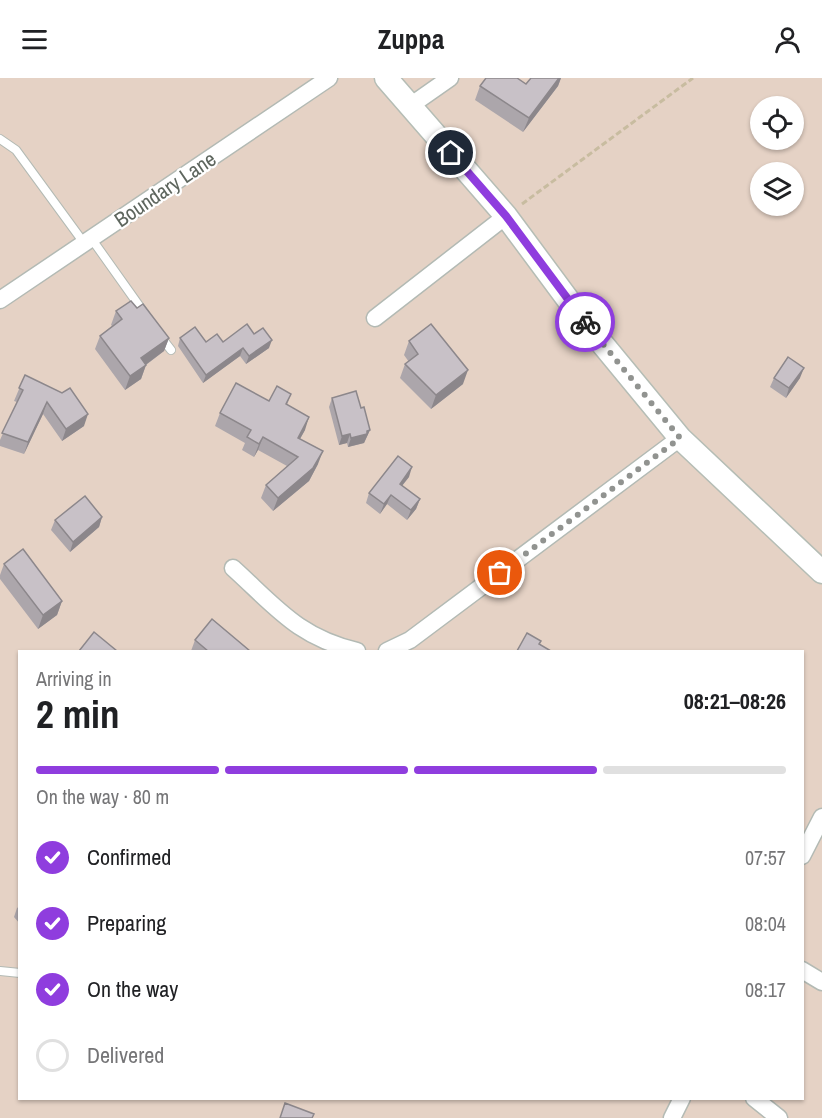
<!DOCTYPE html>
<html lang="en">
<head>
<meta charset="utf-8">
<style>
  :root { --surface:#fff; --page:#f2f2f2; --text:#202124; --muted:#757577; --line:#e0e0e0; --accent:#8f3dde }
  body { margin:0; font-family:"Archivo Narrow",sans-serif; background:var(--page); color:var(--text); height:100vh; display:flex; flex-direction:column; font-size:22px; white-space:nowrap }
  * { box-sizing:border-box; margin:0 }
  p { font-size:20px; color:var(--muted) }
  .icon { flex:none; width:33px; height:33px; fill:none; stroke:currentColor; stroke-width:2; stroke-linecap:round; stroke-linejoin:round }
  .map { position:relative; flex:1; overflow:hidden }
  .side { position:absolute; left:18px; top:572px; width:786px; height:450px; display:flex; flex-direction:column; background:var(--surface); border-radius:0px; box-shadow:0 2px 4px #0004 }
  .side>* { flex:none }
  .tools { position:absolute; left:750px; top:18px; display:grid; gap:12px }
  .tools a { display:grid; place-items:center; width:54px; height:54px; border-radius:50%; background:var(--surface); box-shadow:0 2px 4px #0004; font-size:30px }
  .pin { position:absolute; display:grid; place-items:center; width:51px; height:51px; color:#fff; margin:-26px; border:3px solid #fff; border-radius:50%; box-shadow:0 2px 6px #0007 }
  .courier { position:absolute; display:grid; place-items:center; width:60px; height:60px; margin:-30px; border:4px solid #8f3dde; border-radius:50%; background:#fff; color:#222; box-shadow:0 2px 8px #0007 }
  .headline em { font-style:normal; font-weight:700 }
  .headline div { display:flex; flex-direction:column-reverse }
  .headline { display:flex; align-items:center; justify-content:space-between; height:102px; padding:0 18px }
  h1 { font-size:39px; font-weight:700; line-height:45px }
  .bar { display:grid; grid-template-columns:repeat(4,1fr); gap:9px 6px; align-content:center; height:72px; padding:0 18px }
  .bar i { height:8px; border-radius:4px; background:var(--line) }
  .bar .active { background:var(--accent) }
  .bar p { grid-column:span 4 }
  ol { padding:0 18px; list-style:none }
  li { display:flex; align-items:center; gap:18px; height:66px }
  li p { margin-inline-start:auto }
  li .icon { padding:6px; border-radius:50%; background:var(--accent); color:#fff; stroke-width:4 }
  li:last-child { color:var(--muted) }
  li i { width:33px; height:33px; border:3px solid var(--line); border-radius:50% }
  header { display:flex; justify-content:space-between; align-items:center; height:78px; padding:0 18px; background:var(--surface); font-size:27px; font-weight:700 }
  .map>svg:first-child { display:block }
  .green { fill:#e5d2c5; fill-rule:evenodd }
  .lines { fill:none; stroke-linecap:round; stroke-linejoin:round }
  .lane-casing { stroke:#b3bab4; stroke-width:10 }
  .street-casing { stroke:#b3bab4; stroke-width:19 }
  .secondary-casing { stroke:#b5bdb5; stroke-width:25 }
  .path { stroke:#c8bca0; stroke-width:3; stroke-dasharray:6 3; stroke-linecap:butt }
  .lane { stroke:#fff; stroke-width:8 }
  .street { stroke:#fff; stroke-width:16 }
  .secondary { stroke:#fff; stroke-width:22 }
  .wall { fill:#aca6ab }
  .shaded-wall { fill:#8c878b }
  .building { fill:#c8c1c7; stroke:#8c878b; stroke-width:1.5 }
  .done { stroke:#919390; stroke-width:6; stroke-dasharray:0 10.8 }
  .route { stroke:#8f3dde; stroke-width:8 }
  .labels { text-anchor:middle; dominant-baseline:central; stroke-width:4.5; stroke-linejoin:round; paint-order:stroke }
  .street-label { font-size:21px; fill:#5e665e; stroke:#fff }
</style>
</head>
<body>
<header><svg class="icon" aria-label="menu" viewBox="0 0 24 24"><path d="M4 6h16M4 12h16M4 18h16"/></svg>Zuppa<svg class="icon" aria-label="person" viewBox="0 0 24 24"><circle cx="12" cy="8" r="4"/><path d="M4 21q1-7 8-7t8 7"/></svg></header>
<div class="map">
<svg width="822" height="1040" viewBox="0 0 822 1040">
  <rect width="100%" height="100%" fill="#efe6ed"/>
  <path class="green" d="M0 0H822V1040H0ZM760 28H794V62H760ZM760 94H794V128H760ZM20 573H802V1020H20Z"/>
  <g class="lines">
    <g class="lane-casing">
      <path id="lane" d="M0 61 16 72 84 165
        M91 160 145 236
        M161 259 171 272
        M0 893 20 895"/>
    </g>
    <g class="street-casing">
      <path id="street" d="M410 28 450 0
        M0 222 329 0
        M375 240 506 138
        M233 490C276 529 298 559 357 573
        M387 573 410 562 680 360
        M802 778 822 739
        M802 892 822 904
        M754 1020 779 1040
        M672 1040 682 1020"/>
    </g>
    <g class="secondary-casing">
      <path id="secondary" d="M386 0 506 138 586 246 680 360 822 494"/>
    </g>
    <path class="path" d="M522 126 693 0"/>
    <use href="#lane" class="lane"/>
    <use href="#street" class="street"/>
    <use href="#secondary" class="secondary"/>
  </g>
  <path class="wall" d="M531 0H561L558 8 523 54 475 22 480 8 526 6Z
    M137 230 169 260 164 273 146 287 141 301 125 312 95 271 100 258 112 248 111 247 116 233Z
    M254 256 269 270 246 286 240 278 203 305 178 268 180 260 206 264H223Z
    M409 263 463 306 431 331 400 300 405 286 409 284 404 277Z
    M25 297 84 348 62 363 43 336 24 376 0 368V362L17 324 14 323Z
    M774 300H800L786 320 770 309Z
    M291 316 287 327 305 352 300 361 318 386 309 403 273 433 261 420 266 407 287 388 258 372 254 379 242 372 245 365 215 348 220 335Z
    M332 320 361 330 370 352 364 365 348 369 347 365 339 367 329 329Z
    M409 399 402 408 420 421 416 431 407 442 387 426 380 436 366 425 369 415Z
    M102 439 99 449 70 474 51 452 55 442Z
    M4 486 62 523 57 537 38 551 0 501V497Z
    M195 562 250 573H191Z
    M20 828V846L14 839 17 830Z"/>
  <path class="shaded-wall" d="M559 0H561L558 8 523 54 529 40Z
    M169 260 164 273 136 294 141 280Z
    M272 262 269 270 246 286 249 278Z
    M243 270 240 278 203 305 206 297Z
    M146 287 141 301 125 312 130 298Z
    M804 290 800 300 786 320 789 310Z
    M468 292 463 306 431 331 436 317Z
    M47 324 43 336 24 376 28 364Z
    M88 336 84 348 62 363 66 351Z
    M309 339 305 352 293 373 298 360Z
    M370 352 364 365 348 369 351 360Z
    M350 356 347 365 339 367 342 358Z
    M263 359 258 372 254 379 259 366Z
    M323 373 318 386 309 403 273 433 278 420Z
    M412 389 409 399 396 415 400 406Z
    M391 417 387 426 380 436 384 426Z
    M420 421 416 431 407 442 411 432Z
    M102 439 99 449 70 474 73 464Z
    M62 523 57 537 38 551 43 537Z"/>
  <path class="building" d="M486 0H517L526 6 531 0H559L529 40 480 8Z
    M131 223 137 230 143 226 169 260 141 280 146 287 130 298 100 258 122 241 116 233Z
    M247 246 254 256 263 250 272 262 249 278 243 270 206 297 180 260 195 249 206 264 217 256 223 264Z
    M431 246 468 292 436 317 405 286 418 276 409 263Z
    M788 279 804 290 789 310 774 300Z
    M25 297 62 315 70 310 88 336 66 351 47 324 28 364 2 355 23 312 19 310Z
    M236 305 269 323 277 308 291 316 286 326 309 339 298 360 323 373 313 390 278 420 266 407 298 379 263 359 259 366 247 359 251 352 220 335Z
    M356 313 361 330 364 329 370 352 367 353V356L351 360 350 356 342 358 332 320Z
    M398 378 412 389 400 406 420 421 411 432 391 417 384 426 369 415Z
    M85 418 102 439 73 464 55 442Z
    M23 471 62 523 43 537 4 486Z
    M212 541 250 573H208L195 562Z
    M94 554 117 573H79Z
    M527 555 541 563 539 566 551 573H517Z
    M285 1025 314 1036 312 1040H280Z"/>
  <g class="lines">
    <path class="done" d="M500 495 680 360 585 244"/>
    <path class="route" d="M451 75 506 138 585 244"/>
  </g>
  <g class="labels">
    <g class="street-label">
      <text transform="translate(165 111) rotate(-34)">Boundary Lane</text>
    </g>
  </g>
</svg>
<div class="tools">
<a><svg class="icon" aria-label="locate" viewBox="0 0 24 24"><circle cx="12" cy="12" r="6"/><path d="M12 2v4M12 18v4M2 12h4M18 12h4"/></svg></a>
<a><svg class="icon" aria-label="layers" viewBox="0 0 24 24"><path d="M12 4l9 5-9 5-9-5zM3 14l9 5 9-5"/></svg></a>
</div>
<div class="pin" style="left:500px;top:495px;background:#ea580c"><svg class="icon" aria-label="bag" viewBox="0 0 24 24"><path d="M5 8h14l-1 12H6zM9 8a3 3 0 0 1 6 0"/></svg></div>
<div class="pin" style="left:451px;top:75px;background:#1f2937"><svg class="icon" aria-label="home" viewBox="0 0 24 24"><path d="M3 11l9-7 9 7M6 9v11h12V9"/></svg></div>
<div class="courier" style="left:585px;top:244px"><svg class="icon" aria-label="bike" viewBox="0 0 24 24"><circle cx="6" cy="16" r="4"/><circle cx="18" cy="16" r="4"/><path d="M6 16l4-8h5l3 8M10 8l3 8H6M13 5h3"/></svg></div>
<section class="side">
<div class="headline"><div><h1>2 min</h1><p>Arriving in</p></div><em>08:21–08:26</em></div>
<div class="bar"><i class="active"></i><i class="active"></i><i class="active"></i><i></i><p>On the way · 80 m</p></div>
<ol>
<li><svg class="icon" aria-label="check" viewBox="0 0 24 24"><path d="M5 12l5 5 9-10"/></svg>Confirmed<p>07:57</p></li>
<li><svg class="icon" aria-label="check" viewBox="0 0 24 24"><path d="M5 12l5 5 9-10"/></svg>Preparing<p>08:04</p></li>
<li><svg class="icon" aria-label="check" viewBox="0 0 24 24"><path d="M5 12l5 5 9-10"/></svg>On the way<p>08:17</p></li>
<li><i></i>Delivered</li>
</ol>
</section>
</div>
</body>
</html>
